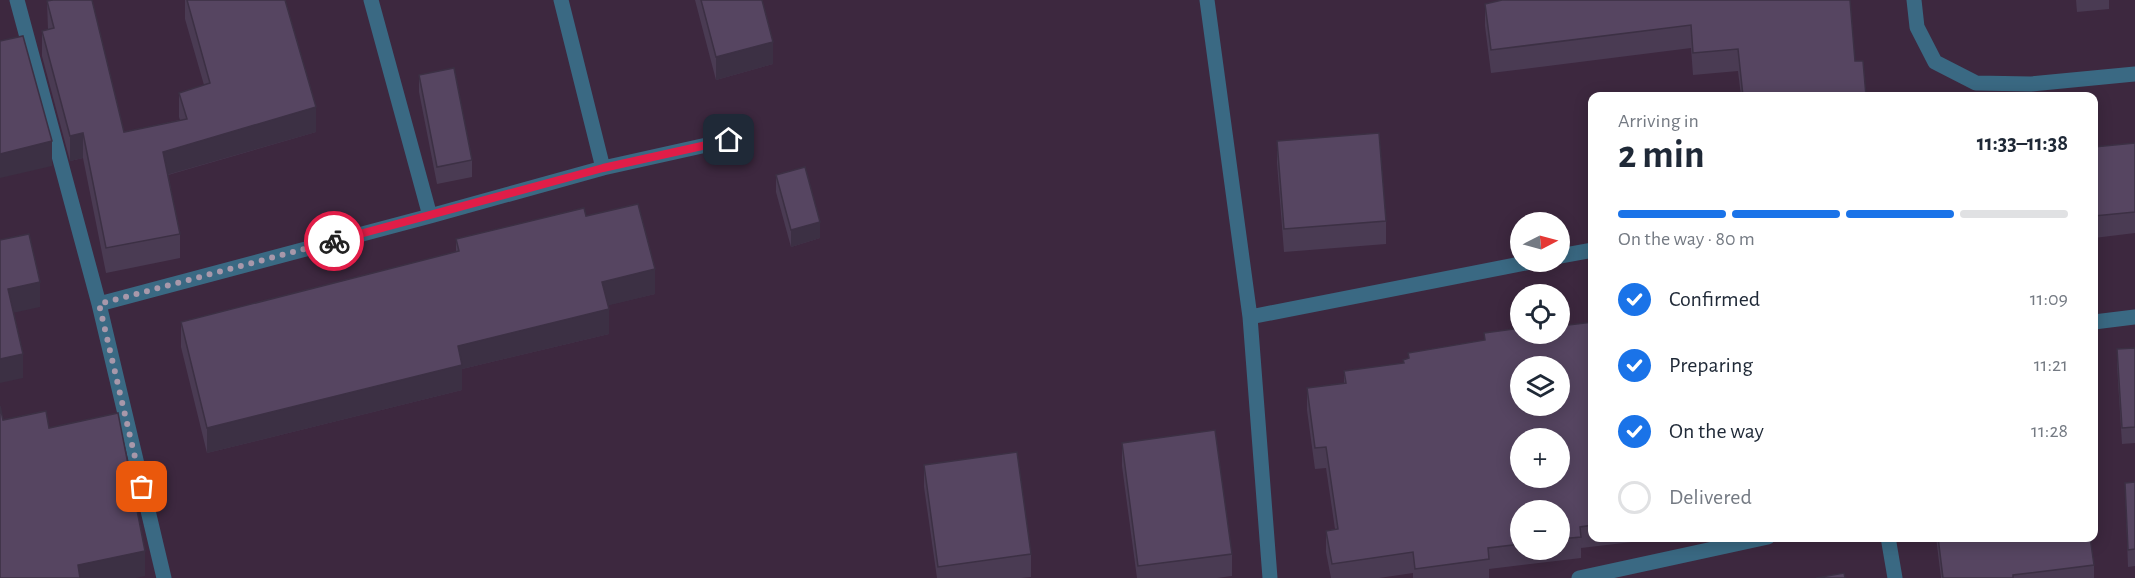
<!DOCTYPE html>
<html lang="en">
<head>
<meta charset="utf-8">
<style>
  :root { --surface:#fff; --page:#f6f6f7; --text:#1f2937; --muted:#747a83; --line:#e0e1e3; --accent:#1a73e8 }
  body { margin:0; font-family:"Alegreya Sans",sans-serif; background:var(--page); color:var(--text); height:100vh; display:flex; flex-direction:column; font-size:22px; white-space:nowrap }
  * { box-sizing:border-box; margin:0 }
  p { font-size:20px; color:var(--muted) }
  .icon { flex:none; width:33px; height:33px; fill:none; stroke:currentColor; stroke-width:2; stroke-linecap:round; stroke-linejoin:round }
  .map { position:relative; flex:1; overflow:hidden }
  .drawer { position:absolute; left:1588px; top:92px; width:510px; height:450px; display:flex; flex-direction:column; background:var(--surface); border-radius:12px; box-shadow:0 3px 15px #0003 }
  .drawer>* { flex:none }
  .needle { width:39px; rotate:84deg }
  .tools { position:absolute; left:1510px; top:212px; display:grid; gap:12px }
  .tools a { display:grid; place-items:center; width:60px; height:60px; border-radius:50%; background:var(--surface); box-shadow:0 3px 15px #0003; font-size:30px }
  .pin { position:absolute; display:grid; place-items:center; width:51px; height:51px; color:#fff; margin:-26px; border-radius:12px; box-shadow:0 3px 9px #0006 }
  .courier { position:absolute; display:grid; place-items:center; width:60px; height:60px; margin:-30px; border:4px solid #e11d48; border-radius:50%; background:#fff; color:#222; box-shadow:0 2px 8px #0007 }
  .head em { font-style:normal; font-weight:700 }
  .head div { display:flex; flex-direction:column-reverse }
  .head { display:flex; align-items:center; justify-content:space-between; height:102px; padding:0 30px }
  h1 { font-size:39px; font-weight:700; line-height:45px }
  .bar { display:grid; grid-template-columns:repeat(4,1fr); gap:9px 6px; align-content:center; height:72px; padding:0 30px }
  .bar i { height:8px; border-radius:4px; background:var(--line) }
  .bar .active { background:var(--accent) }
  .bar p { grid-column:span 4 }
  ol { padding:0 30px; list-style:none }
  li { display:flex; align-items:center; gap:18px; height:66px }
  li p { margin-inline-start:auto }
  li .icon { padding:6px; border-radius:50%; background:var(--accent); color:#fff; stroke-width:4 }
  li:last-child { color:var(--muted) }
  li i { width:33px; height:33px; border:3px solid var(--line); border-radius:50% }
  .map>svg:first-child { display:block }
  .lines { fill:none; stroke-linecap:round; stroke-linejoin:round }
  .service { stroke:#3a6983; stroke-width:15 }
  .minor { stroke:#3a6983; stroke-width:15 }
  .wall { fill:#4a3b53; fill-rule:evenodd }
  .shaded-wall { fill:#3c3044 }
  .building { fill:#564561; stroke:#3c3044; stroke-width:1.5; fill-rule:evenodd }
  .done { stroke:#a898aa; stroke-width:6; stroke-dasharray:0 10.8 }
  .route { stroke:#e11d48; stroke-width:8 }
</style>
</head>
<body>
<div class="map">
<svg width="2135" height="578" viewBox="0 0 2135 578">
  <rect width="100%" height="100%" fill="#3d283f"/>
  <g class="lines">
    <path class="service" d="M17 0 99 304 430 216
      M371 0 430 216 603 168 561 0
      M1914 0 1917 27 1935 62 1976 83 2031 84 2135 74
      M603 168 729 140
      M99 304 164 578"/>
    <path class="minor" d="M1207 0 1250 317 1270 578
      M1560 256 1593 250
      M1250 317 1536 261
      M2094 322 2135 317
      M1888 537 1895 578
      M1579 578 1768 537"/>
  </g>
  <path class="wall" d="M185 0H285L316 132 168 175 180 234V258L106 273 83 158 70 161 42 56V31L48 30 47 1 124 132 180 120 179 117V93L204 85 185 19Z
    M695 0H762L773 64 716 80Z
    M1850 0 1855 61 1866 96H1741L1738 71 1693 75 1691 48 1491 73 1485 26V4Z
    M2076 0H2109V9L2077 12Z
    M419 75 472 160V177L437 184 419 92Z
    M1277 141 1386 221V244L1284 252 1277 163Z
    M2135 143V233L2094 238V147Z
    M776 175 820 238 791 247 776 192Z
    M586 216 655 294 608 305 609 334 462 369V390L207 453 181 347V322L456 252V239Z
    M1593 322V537H1675L1581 548V558L1489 569V578H1413V573L1379 578H1331L1326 552V531L1335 529 1326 468 1315 469 1307 410V388L1344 384V371L1403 363V360L1408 359V353L1484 340V333H1521ZM1521 510H1560V549H1521Z
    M2135 348V443L2122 444 2117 365V349Z
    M1122 443 1232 554V576L1217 578H1137L1122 466Z
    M924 465 1031 554V577L1021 578H937L924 487Z
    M2135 482V566L2128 567 2125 483Z
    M1699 537H1714L1700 540Z
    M1936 537H2090L2094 565V578H1941Z"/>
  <path class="shaded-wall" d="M773 42V64L716 80V57Z
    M316 107V132L163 176V152Z
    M83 133V158L70 161V136Z
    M52 141V166L0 178V154Z
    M820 222V238L791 247V230Z
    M655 269V294L602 307V282Z
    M40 282V307L8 314V289Z
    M609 309V334L462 369V390L207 453V428L458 346Z
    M23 354V378L0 383V359Z
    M145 551V576L136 578H78V565Z"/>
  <path class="building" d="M53 0H92L124 132 187 119 179 93 210 83 187 0H285L316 107 163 152 180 234 106 248 83 133 70 136 42 31 54 28 47 1Z
    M701 0H762L773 42 716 57Z
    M1502 0H1850L1855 61H1863L1866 96H1743L1738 49 1693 53 1691 25 1491 50 1485 4Z
    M23 36 52 141 0 154V41Z
    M454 68 472 160 437 167 419 75Z
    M1379 133 1386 221 1284 229 1277 141Z
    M2135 143V212L2094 216V147Z
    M805 167 820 222 791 230 776 175Z
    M638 204 655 269 602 282 609 309 458 346 462 365 207 428 181 322 459 251 456 239 584 208 586 216Z
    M29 234 40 282 8 289 23 354 0 359V240Z
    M1593 322V525L1580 527 1581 537 1560 539V510H1521V544L1488 548 1489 559 1415 569 1413 552 1332 564 1326 531 1338 529 1326 447 1315 448 1307 388 1346 383 1344 371 1404 363 1403 360 1409 358 1408 353 1485 340 1484 333 1521 328V333H1560V326ZM1521 366H1560V405H1521ZM1521 438H1560V477H1521Z
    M2135 348V427L2122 428 2117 349Z
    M0 406 3 420 46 411 49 428 118 413 145 551 78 565 80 578H0Z
    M1215 430 1232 554 1138 566 1122 443Z
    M1017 452 1031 554 938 567 924 465Z
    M2135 482V549L2128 550 2125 483Z
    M1938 537H2090L2094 565 2013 575V578H1943Z
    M1844 573 1845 578H1816Z"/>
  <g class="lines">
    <path class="done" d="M142 487 99 304 334 241"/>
    <path class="route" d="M334 241 603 168 729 140"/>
  </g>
</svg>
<div class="tools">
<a><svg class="needle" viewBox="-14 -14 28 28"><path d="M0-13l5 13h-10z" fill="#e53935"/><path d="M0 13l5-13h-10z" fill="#747a83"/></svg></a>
<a><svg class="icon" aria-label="locate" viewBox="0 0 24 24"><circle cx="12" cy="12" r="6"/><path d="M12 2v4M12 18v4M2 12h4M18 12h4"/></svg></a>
<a><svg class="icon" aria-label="layers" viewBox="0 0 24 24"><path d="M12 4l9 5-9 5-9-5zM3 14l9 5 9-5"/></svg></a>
<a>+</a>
<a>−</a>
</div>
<div class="pin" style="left:142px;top:487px;background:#ea580c"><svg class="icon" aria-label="bag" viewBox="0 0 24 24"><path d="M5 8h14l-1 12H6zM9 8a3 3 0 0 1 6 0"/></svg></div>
<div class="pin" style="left:729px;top:140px;background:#1f2937"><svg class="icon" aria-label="home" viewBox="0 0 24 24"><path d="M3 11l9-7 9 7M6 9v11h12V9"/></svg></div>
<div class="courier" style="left:334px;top:241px"><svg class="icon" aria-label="bike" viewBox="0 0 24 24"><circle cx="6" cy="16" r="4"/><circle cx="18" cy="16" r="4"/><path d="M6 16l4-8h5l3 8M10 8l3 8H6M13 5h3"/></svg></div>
<section class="drawer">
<div class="head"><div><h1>2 min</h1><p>Arriving in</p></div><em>11:33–11:38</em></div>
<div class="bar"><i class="active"></i><i class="active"></i><i class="active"></i><i></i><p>On the way · 80 m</p></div>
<ol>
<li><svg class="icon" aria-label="check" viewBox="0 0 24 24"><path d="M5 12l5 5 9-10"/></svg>Confirmed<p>11:09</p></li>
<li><svg class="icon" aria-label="check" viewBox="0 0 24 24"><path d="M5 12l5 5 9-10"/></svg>Preparing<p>11:21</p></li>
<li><svg class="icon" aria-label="check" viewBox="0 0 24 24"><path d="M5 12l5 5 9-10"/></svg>On the way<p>11:28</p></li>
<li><i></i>Delivered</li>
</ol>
</section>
</div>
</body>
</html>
